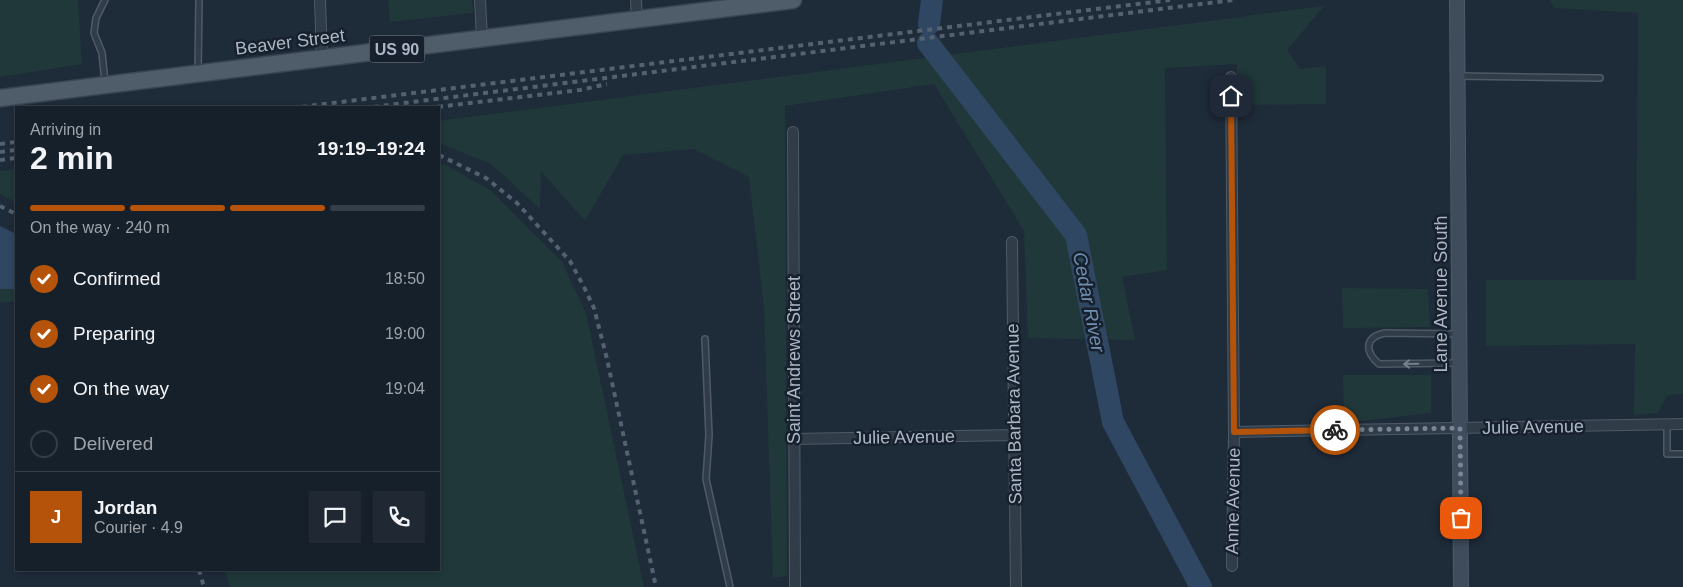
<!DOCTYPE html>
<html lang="en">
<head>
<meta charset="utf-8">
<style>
  :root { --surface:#16202b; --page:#1f2833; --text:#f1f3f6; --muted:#9ea3a9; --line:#353e47; --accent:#b45309 }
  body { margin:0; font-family:Helvetica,sans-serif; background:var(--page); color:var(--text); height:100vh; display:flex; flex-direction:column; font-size:19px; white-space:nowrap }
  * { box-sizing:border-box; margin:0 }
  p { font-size:16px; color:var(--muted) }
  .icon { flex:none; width:28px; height:28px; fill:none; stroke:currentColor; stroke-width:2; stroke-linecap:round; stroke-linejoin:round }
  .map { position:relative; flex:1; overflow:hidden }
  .sheet { position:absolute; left:15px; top:106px; width:425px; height:465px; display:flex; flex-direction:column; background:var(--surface); border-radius:0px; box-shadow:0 2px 8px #0003,0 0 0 1px var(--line) }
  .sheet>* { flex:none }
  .pin { position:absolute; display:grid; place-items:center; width:42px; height:42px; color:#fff; margin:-21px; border-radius:10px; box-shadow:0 2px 8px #0006 }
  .courier { position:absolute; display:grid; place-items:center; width:50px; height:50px; margin:-25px; border:4px solid #b45309; border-radius:50%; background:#fff; color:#222; box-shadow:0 1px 6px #0007 }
  .summary em { font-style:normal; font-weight:800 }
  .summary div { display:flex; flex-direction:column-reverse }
  .summary { display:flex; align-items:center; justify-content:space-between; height:85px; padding:0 15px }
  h1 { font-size:32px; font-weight:800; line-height:38px }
  .bar { display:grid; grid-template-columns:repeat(4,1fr); gap:8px 5px; align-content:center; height:60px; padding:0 15px }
  .bar i { height:6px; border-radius:4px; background:var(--line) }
  .bar .active { background:var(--accent) }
  .bar p { grid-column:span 4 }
  .line { display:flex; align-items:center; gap:12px; padding:0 15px; border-top:1px solid var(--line) }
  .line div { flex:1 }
  .round { display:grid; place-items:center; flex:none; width:52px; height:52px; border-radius:0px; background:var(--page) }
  ol { padding:0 15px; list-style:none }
  li { display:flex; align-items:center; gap:15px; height:55px }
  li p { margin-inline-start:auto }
  li .icon { padding:5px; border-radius:50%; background:var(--accent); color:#fff; stroke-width:4 }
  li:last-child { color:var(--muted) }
  li i { width:28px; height:28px; border:2px solid var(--line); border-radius:50% }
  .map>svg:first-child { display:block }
  .green { fill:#20383a }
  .water { fill:#2f4762 }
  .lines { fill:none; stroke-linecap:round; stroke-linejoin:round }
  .river { stroke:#2f4762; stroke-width:22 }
  .lane-casing { stroke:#4f5a67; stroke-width:8 }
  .street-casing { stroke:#4f5a67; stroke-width:12 }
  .secondary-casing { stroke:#4f5a67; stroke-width:16 }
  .primary-casing { stroke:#3b4552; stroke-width:19 }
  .lane { stroke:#313c49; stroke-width:5 }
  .street { stroke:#313c49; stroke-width:10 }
  .secondary { stroke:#3f4c5c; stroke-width:14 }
  .primary { stroke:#4f5c69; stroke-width:16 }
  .rail { stroke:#536171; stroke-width:4; stroke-dasharray:5 5; stroke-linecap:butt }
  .oneway { stroke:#74808e }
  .done { stroke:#7a8695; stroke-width:5; stroke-dasharray:0 9 }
  .route { stroke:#b45309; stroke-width:6 }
  .labels { text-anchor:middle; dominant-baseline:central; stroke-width:5; stroke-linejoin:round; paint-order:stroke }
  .shield { fill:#17212d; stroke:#7f8a98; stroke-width:1 }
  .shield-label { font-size:16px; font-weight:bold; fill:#abb7c6 }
  .street-label { font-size:18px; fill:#abb7c6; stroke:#17212d }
  .water-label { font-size:19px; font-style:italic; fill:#708fb2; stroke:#17212d }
</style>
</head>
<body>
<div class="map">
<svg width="1683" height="587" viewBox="0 0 1683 587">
  <rect width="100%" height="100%" fill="#1e2b39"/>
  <path class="green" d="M0 0H78L82 64 0 77Z
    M388 0H472L473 13 390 22Z
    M1550 0H1683V394L1667 395 1658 413 1634 415 1635 344 1486 346V280H1636L1638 13 1554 8Z
    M1324 6 1287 50 1300 69 1326 66V104L1237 105V64L1165 68 1167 270 1122 277 1135 340 1028 338 1024 231 934 84 785 106 787 576 773 578 764 308 749 177 693 149 623 155 585 221 541 171 540 209 491 164 439 143V121Z
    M439 163 446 165 490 190 562 262 586 313 644 587H230L225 570H439Z
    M16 169V203L0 194V171Z
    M1342 288 1428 289 1430 327 1343 328Z
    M0 289H16V302H0Z
    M1343 375H1431V413L1344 423Z"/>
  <path class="water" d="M0 226 16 234V289H0Z"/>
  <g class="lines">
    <path class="river" d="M929 24 932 0
      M928 43 1076 235 1113 422 1201 587"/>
    <g class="lane-casing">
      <path id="lane" d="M105 0 96 18 94 33 102 53 105 82
        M198 71 199 0
        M1458 76 1600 78
        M1459 334 1385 333C1365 337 1364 351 1379 364L1459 363
        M705 339 709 435 706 479 730 587
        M1667 424V454H1683"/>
    </g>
    <g class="street-casing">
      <path id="street" d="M320 0 322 59
        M480 0 482 38
        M636 0 637 19
        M1231 77 1234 432 1232 566
        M793 132 795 587
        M1012 242 1016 587
        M1234 432 1683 424
        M794 439 1014 435"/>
    </g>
    <g class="secondary-casing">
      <path id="secondary" d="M1457 0 1461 587"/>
    </g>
    <g class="primary-casing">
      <path id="primary" d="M0 98 793 0"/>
    </g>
    <use href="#lane" class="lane"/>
    <use href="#street" class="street"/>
    <use href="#secondary" class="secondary"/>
    <use href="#primary" class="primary"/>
    <path class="rail" d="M292 108 1170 0
      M364 108 1233 0
      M428 108 580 90 607 84
      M0 144 16 142
      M0 152 16 150
      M439 155 486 178 517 203 570 261 584 287 594 308 607 359 656 587
      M0 160 16 158
      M0 206 16 214
      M199 570 204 587"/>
  </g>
  <defs><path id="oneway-shaft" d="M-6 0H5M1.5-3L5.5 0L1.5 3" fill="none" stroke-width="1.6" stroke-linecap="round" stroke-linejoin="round" transform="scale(1.25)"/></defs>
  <use class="oneway" href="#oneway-shaft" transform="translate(1411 364) rotate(179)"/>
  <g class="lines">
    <path class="done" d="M1335 430 1460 428 1461 518"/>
    <path class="route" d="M1231 96 1234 432 1335 430"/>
  </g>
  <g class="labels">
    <rect class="shield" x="369.5" y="35.5" width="55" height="27" rx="4"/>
    <g class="shield-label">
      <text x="397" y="49">US 90</text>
    </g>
    <g class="street-label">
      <text transform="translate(290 42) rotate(-7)">Beaver Street</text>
      <text transform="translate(1441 294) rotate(-90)">Lane Avenue South</text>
      <text transform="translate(794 360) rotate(-90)">Saint Andrews Street</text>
      <text transform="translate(1014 414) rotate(-91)">Santa Barbara Avenue</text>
      <text transform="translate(1533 427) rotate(-1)">Julie Avenue</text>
      <text transform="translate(904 437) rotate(-1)">Julie Avenue</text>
      <text transform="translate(1233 501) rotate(-89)">Anne Avenue</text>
    </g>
    <g class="water-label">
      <text transform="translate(1089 302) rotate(79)">Cedar River</text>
    </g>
  </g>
</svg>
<div class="pin" style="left:1461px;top:518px;background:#ea580c"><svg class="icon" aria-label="bag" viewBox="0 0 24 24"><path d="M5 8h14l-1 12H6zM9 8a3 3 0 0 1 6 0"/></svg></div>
<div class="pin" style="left:1231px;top:96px;background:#1f2937"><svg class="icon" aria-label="home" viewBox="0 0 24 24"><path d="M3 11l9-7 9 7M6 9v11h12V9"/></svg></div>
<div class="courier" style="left:1335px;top:430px"><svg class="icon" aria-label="bike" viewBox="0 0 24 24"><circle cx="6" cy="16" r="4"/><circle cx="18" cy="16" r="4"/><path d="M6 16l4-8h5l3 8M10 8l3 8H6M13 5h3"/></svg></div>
<section class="sheet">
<div class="summary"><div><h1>2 min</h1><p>Arriving in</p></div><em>19:19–19:24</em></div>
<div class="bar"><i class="active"></i><i class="active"></i><i class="active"></i><i></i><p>On the way · 240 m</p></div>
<ol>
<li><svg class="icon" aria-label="check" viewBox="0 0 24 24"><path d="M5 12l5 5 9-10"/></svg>Confirmed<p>18:50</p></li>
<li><svg class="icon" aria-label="check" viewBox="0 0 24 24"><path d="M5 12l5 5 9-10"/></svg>Preparing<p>19:00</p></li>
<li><svg class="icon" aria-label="check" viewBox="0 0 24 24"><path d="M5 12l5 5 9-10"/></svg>On the way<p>19:04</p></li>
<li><i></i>Delivered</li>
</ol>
<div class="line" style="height:90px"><b class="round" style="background:var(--accent);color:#fff">J</b><div><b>Jordan</b><p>Courier · 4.9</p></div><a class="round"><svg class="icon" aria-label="chat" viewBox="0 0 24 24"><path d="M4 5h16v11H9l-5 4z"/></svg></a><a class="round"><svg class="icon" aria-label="phone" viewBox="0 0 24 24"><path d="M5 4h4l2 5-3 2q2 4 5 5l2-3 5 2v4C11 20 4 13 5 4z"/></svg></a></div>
</section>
</div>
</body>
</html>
